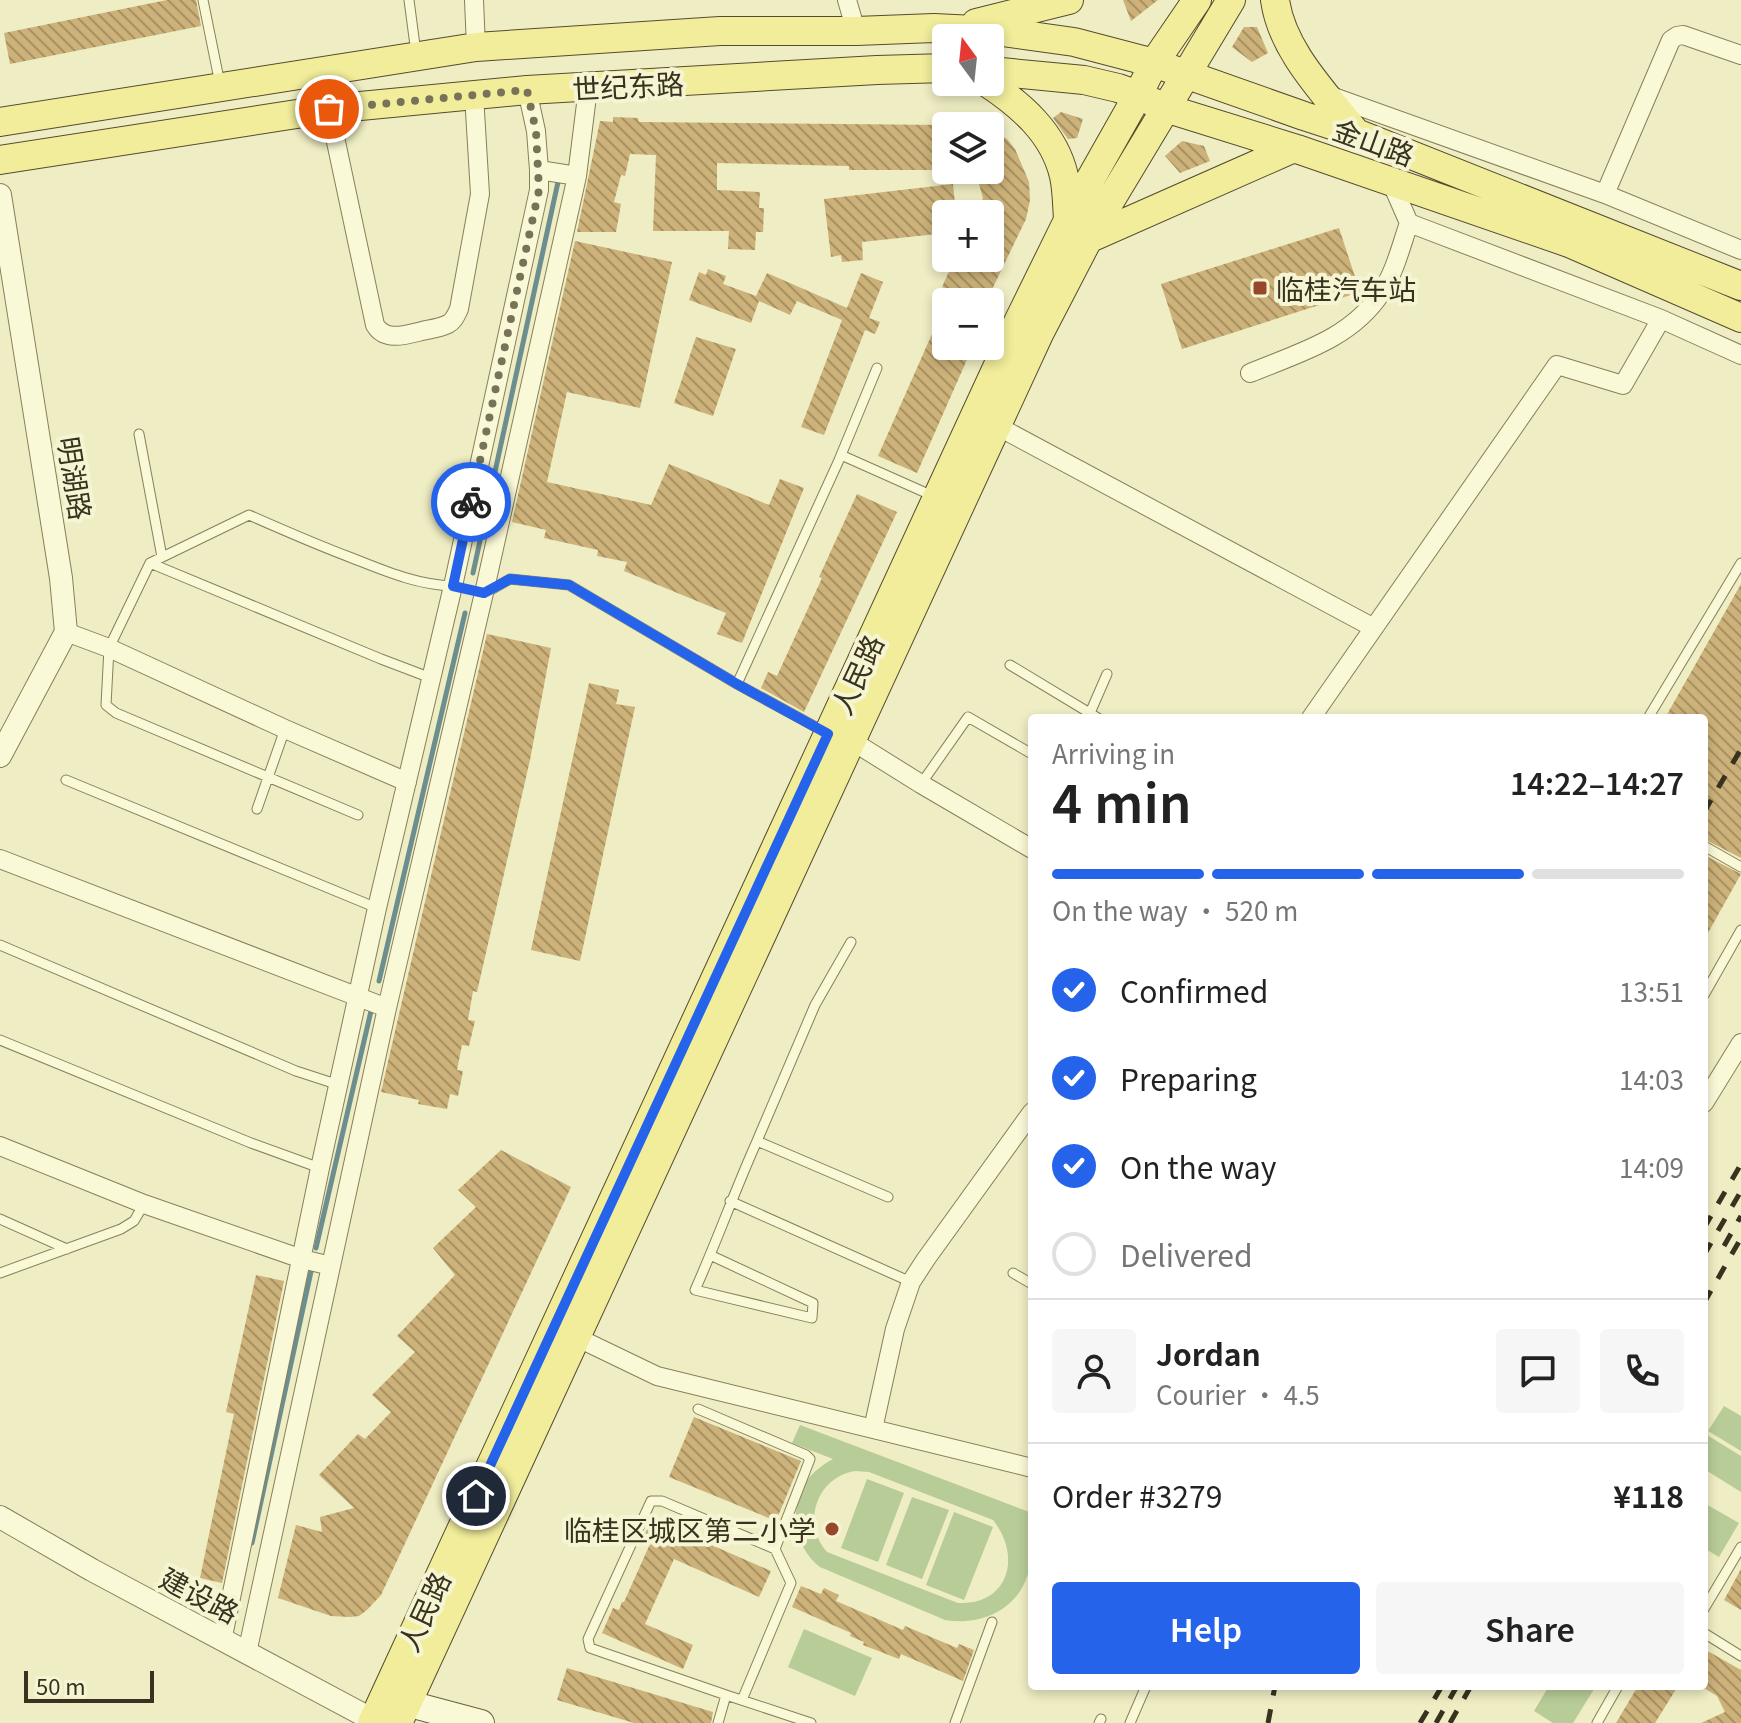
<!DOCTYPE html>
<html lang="en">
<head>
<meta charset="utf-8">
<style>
  :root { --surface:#fff; --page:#f6f6f6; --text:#222; --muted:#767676; --line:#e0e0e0; --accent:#2563eb }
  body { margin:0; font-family:Georgia,"Noto Sans SC",serif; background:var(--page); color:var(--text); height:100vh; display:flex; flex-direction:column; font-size:30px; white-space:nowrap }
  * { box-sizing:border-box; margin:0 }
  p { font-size:26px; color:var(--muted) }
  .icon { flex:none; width:44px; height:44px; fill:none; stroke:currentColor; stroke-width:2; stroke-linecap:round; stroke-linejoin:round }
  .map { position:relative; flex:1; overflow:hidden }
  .details { position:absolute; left:1028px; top:714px; width:680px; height:976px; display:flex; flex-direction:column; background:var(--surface); border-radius:8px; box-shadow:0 4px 12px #0003 }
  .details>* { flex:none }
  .needle { width:52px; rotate:345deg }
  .controls { position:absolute; left:932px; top:24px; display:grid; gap:16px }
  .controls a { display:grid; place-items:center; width:72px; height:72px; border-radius:8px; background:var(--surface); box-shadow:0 4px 12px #0003; font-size:40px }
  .scale { position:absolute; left:24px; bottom:20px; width:130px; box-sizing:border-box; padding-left:8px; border:4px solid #38321e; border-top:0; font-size:22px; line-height:28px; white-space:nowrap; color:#38321e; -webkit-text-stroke:6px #f5f5d3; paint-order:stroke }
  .pin { position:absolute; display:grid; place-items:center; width:68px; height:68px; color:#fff; margin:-34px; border:4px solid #fff; border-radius:50%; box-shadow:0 2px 8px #0007 }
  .courier { position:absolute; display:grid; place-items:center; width:80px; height:80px; margin:-40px; border:6px solid #2563eb; border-radius:50%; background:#fff; color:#222; box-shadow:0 2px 10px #0007 }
  .overview em { font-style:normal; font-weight:600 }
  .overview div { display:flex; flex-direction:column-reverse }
  .overview { display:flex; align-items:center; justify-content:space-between; height:136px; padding:0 24px }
  h1 { font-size:52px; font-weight:600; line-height:60px }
  .bar { display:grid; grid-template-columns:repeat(4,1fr); gap:12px 8px; align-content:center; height:96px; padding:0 24px }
  .bar i { height:10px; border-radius:6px; background:var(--line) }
  .bar .active { background:var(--accent) }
  .bar p { grid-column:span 4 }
  .line { display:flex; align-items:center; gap:20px; padding:0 24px; border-top:2px solid var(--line) }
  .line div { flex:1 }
  .round { display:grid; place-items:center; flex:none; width:84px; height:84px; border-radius:8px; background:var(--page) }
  ol { padding:0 24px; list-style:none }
  li { display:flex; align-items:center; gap:24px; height:88px }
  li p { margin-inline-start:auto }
  li .icon { padding:8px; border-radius:50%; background:var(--accent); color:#fff; stroke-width:4 }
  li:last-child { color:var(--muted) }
  li i { width:44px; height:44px; border:4px solid var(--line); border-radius:50% }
  .action { display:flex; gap:16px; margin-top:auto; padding:16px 24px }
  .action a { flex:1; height:92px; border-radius:8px; background:var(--accent); color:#fff; font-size:32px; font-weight:600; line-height:92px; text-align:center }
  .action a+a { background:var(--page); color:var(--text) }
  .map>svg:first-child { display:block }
  .grass { fill:#b8cc97; fill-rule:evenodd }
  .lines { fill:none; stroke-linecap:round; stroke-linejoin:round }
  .stream { stroke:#6c8e8f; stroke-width:5 }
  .building { fill:url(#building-back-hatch) }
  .service-casing { stroke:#887f5a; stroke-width:11 }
  .minor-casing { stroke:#887f5a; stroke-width:20 }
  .tertiary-casing { stroke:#887f5a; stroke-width:24 }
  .secondary-casing { stroke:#6a603d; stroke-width:28 }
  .primary-casing { stroke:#564b2e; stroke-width:30 }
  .service { stroke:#f9f8d7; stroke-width:9 }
  .minor { stroke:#f9f8d7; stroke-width:18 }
  .tertiary { stroke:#f9f8d7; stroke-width:22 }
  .secondary { stroke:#f9f8d7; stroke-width:26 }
  .primary { stroke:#f1ed9b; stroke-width:28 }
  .rail { stroke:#38321e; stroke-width:5; stroke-dasharray:14 14; stroke-linecap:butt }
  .done { stroke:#787358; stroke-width:8; stroke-dasharray:0 14.4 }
  .route { stroke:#2563eb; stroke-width:10 }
  .poi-dot { fill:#97472a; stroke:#f5f5d3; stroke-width:3 }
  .labels { text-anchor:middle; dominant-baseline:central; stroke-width:8; stroke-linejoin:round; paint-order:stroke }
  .street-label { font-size:28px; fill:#38321e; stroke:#f5f5d3 }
  .poi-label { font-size:28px; fill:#38321e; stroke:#f5f5d3; text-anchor:start }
</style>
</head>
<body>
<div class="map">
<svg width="1741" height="1723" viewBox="0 0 1741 1723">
  <defs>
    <pattern id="building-back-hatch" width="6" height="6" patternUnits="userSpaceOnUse" patternTransform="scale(2)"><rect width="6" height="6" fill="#ccb279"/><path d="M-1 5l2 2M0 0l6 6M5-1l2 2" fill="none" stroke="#a79163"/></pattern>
  </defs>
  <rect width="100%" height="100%" fill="#eeedc3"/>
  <path class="grass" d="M1724 1406 1741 1416V1451L1708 1431Z
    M800 1425 1032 1513C1032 1521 1033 1530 1032 1539 1031 1548 1029 1541 1029 1551 1029 1559 1031 1555 1030 1563 1025 1606 984 1627 945 1620L820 1567C794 1548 788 1506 808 1479 814 1471 824 1464 833 1459L792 1443ZM855 1471 869 1472 993 1520C1022 1556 1009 1605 958 1603L827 1552C801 1523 817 1477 855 1471Z
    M1707 1435 1741 1456V1492L1704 1469V1439Z
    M867 1479 904 1493 878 1562 841 1548Z
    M912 1497 949 1510 922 1579 886 1565Z
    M1704 1503 1739 1523 1719 1557 1704 1548Z
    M954 1512 993 1527 964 1600 926 1585Z
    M804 1629 872 1658 855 1696 788 1667Z
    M1549 1686H1596L1573 1723H1553L1534 1711Z"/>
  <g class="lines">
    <path class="stream" d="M473 573 558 182
      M379 981 465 613
      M316 1248 371 1011
      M252 1543 312 1267"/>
  </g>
  <path class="building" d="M167 0H196L201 26 10 64 4 33Z
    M1123 0H1158L1131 21Z
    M1244 27H1257L1268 53 1252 62 1232 47Z
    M1061 112 1083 119 1077 138 1068 139 1053 118Z
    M613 117 638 118 639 122 946 125V170H849V166L717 163V190L760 192 759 208H764L763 232H756L755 250 728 249 729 231H653L656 155 630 154 625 176 621 175 614 202 621 204 616 232H577L600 121 613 122Z
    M990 128 1007 139 1015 149 1029 182 1030 200 1026 219 986 302H946V346H973L917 473 878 456 951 291 942 287 955 258H990V214H976L983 198 975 170H990Z
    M1182 141 1204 146 1210 161 1180 173 1165 156Z
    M953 184 956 214H946V233L862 242 863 260 842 262 841 255 831 257 824 199Z
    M1339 228 1360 292 1182 349 1161 284Z
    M575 241 672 262 640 408 567 392 547 482 651 505 669 464 769 505 780 479 804 488 742 643 717 634 726 613 624 571 627 562 597 556 598 550 544 538 546 530 512 522Z
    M708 269 726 276 723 284 756 296 767 273 847 308 861 273 883 282 869 318 880 322 875 334 865 330 824 435 801 427 842 320 797 301 790 315 759 301 751 323 689 300 699 272 706 275Z
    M696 337 736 349 713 416 674 403Z
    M857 494 897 512 804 712 761 688 768 672 777 676 822 578 819 577Z
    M1741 584V858L1704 839V718H1665Z
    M487 634 551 648 530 760 477 992 473 991 468 1020 475 1021 469 1046 462 1045 457 1070 463 1071 458 1096 450 1094 447 1109 418 1104 419 1100 381 1092Z
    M589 683 619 690 616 704 635 707 580 961 531 950Z
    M1704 855 1741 874 1704 940Z
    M501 1150 571 1187 381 1595 367 1610 359 1616 350 1617 331 1616 278 1598 296 1525 322 1532 320 1517 354 1508 319 1475 358 1434 365 1439 391 1412 372 1395 415 1352 397 1336 455 1275 433 1248 476 1207 458 1190Z
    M256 1275 284 1281 222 1583 200 1578 234 1414 226 1412Z
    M694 1417 801 1461 776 1521 669 1477Z
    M652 1519 771 1571 759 1597 674 1559 645 1624 693 1645 683 1669 602 1633 613 1608 619 1610 622 1602H624L650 1544 642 1540Z
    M1741 1569V1610L1724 1600Z
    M801 1586 821 1594 824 1588 839 1595 836 1601 903 1630 905 1626 957 1648 959 1644 974 1650 963 1681 901 1654 899 1659 863 1645 864 1642 850 1636 851 1633 792 1607Z
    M1704 1649 1741 1670V1723H1701L1725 1712 1717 1696 1704 1688Z
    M567 1668 713 1712 711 1723H634L557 1700Z
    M1638 1686H1678L1655 1723H1616Z"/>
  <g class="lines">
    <g class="service-casing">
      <path id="service" d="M203 0 220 84
        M409 0 416 53
        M139 434 162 557
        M841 455 933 496
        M150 563 381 659 431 678
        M487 592 510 579 569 585 737 684 825 732
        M1010 665 1098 718
        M737 684 839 460 877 368
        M1090 713 1107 674
        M1648 718 1741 563
        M66 780 377 908
        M921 784 968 717 1032 754
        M257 809 285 729
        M358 815 116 713 106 705 109 648 150 563 249 515C283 530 317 545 352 558 385 571 417 585 453 586
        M1704 846 1741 867
        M0 945 296 1071 339 1085
        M1704 995 1741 930
        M0 1040 251 1143 320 1168
        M757 1141 815 1005 851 942
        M730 1201 911 1282
        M0 1219 67 1249
        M710 1255 813 1303 812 1318 695 1290C717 1241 735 1190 757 1141L888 1197
        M0 1273 121 1229 134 1221 144 1204
        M1013 1273 1032 1284
        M698 1409 806 1455 810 1459 775 1549
        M1704 1609 1741 1547
        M1704 1633 1741 1656
        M726 1695 590 1648 588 1639 651 1501H662L775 1549 791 1583 742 1700
        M718 1723 726 1695 811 1723
        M955 1723 992 1622
        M1099 1723 1101 1719
        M1130 1723 1146 1686
        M1597 1723 1618 1686"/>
    </g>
    <g class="minor-casing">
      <path id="minor" d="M474 0 476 47
        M847 0 856 31
        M527 90 536 131 539 170
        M1328 95 1605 194 1741 250
        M329 109 375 325C385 342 406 335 422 331 431 329 440 328 448 324 454 321 456 315 459 309L480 194 474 95
        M1391 182 1409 223 1661 319
        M1605 194 1671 40 1677 36 1683 35 1741 55
        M1250 373C1298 353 1351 339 1381 293 1395 272 1401 246 1409 223
        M997 426 1374 628
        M66 632 109 648 285 729 407 782
        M1311 718 1557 365 1623 385 1661 319 1741 355
        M852 741 921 784 1032 849
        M0 859 387 1008
        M1704 1103 1741 1043
        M0 1146 144 1204 302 1259 331 1266
        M576 1337 657 1376 1032 1468
        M873 1429 895 1329 911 1282 926 1259 1032 1112
        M222 1641 320 1168 377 908 453 586 539 190V170L577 176 588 88
        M247 1653 387 1008 484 593 577 176"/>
    </g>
    <g class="tertiary-casing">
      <path id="tertiary" d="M0 195 61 578 66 632 0 756
        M0 1517 92 1570 373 1720"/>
    </g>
    <g class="secondary-casing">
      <path id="secondary" d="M389 1695 406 1703 481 1723"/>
    </g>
    <g class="primary-casing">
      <path id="primary" d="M1275 0C1282 51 1325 93 1356 133
        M976 23 1069 0
        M990 71 1084 80 1118 88 1138 95 1165 108 1297 149 1569 243 1741 318
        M986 82C1021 105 1054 133 1064 176 1067 190 1067 205 1068 220
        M0 122 476 47 720 31H856L934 28 995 31 1074 42 1154 63 1304 116 1356 133 1741 286
        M0 160 329 109 527 90 877 70 946 68
        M1088 239 1294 148
        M372 1723 1018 322 1073 210 1138 95 1154 63 1197 0
        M398 1723 1040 332 1095 226 1231 0"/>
    </g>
    <use href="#service" class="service"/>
    <use href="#minor" class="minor"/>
    <use href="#tertiary" class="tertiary"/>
    <use href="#secondary" class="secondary"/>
    <use href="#primary" class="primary"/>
    <path class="rail" d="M1704 812 1741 749
      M1704 1228 1741 1164
      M1724 1246 1741 1216
      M1704 1255 1741 1191
      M1704 1303 1741 1238
      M1268 1723 1275 1686
      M1420 1723 1442 1686
      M1436 1723 1457 1686
      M1450 1723 1471 1686"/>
  </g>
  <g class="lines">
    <path class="done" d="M329 109 527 90 536 131 539 190 471 502"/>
    <path class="route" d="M471 502 453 586 484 593 510 579 569 585 737 684 828 734 476 1496"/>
  </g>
  <g class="poi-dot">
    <rect x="1252" y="280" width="16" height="16" rx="4"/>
    <circle cx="832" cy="1529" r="8"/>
  </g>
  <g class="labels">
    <g class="street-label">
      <text transform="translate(628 85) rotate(-3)">世纪东路</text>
      <text transform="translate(1374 141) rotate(20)">金山路</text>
      <text transform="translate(76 478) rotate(81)">明湖路</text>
      <text transform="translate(856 674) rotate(-65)">人民路</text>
      <text transform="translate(200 1594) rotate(28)">建设路</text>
      <text transform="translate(423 1611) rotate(-65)">人民路</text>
    </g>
    <g class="poi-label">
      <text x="1276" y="288">临桂汽车站</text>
      <text x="816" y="1529" text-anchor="end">临桂区城区第二小学</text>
    </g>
  </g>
</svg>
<div class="controls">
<a><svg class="needle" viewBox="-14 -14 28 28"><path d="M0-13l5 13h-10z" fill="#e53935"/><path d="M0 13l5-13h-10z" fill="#767676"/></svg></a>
<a><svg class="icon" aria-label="layers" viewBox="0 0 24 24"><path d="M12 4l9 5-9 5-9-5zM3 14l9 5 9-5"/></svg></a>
<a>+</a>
<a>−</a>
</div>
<div class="scale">50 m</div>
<div class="pin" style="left:329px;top:109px;background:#ea580c"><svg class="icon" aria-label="bag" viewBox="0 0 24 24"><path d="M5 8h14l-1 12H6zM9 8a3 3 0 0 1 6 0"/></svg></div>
<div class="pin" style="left:476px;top:1496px;background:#1f2937"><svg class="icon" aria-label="home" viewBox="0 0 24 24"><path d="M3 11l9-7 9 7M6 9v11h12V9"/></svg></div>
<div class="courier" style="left:471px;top:502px"><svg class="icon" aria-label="bike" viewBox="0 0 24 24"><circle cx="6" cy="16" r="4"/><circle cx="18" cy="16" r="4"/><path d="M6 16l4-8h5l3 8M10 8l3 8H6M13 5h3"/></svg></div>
<section class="details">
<div class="overview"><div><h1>4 min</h1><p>Arriving in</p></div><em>14:22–14:27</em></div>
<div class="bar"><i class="active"></i><i class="active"></i><i class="active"></i><i></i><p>On the way · 520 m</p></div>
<ol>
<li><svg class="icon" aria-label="check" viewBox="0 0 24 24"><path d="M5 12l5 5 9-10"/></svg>Confirmed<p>13:51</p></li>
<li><svg class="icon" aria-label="check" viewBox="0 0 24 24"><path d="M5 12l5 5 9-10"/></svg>Preparing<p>14:03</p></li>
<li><svg class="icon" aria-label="check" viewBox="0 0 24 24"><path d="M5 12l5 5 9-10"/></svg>On the way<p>14:09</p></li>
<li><i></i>Delivered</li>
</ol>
<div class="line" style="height:144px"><a class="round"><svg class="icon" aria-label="person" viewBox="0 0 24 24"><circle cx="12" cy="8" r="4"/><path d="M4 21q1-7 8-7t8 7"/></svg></a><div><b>Jordan</b><p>Courier · 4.5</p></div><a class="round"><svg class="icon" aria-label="chat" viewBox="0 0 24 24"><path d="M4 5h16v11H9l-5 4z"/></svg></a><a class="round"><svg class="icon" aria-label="phone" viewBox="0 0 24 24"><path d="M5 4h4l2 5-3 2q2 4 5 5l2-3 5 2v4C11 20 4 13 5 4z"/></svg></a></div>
<div class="line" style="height:104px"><div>Order #3279</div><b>¥118</b></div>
<div class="action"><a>Help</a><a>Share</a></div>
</section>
</div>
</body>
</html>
